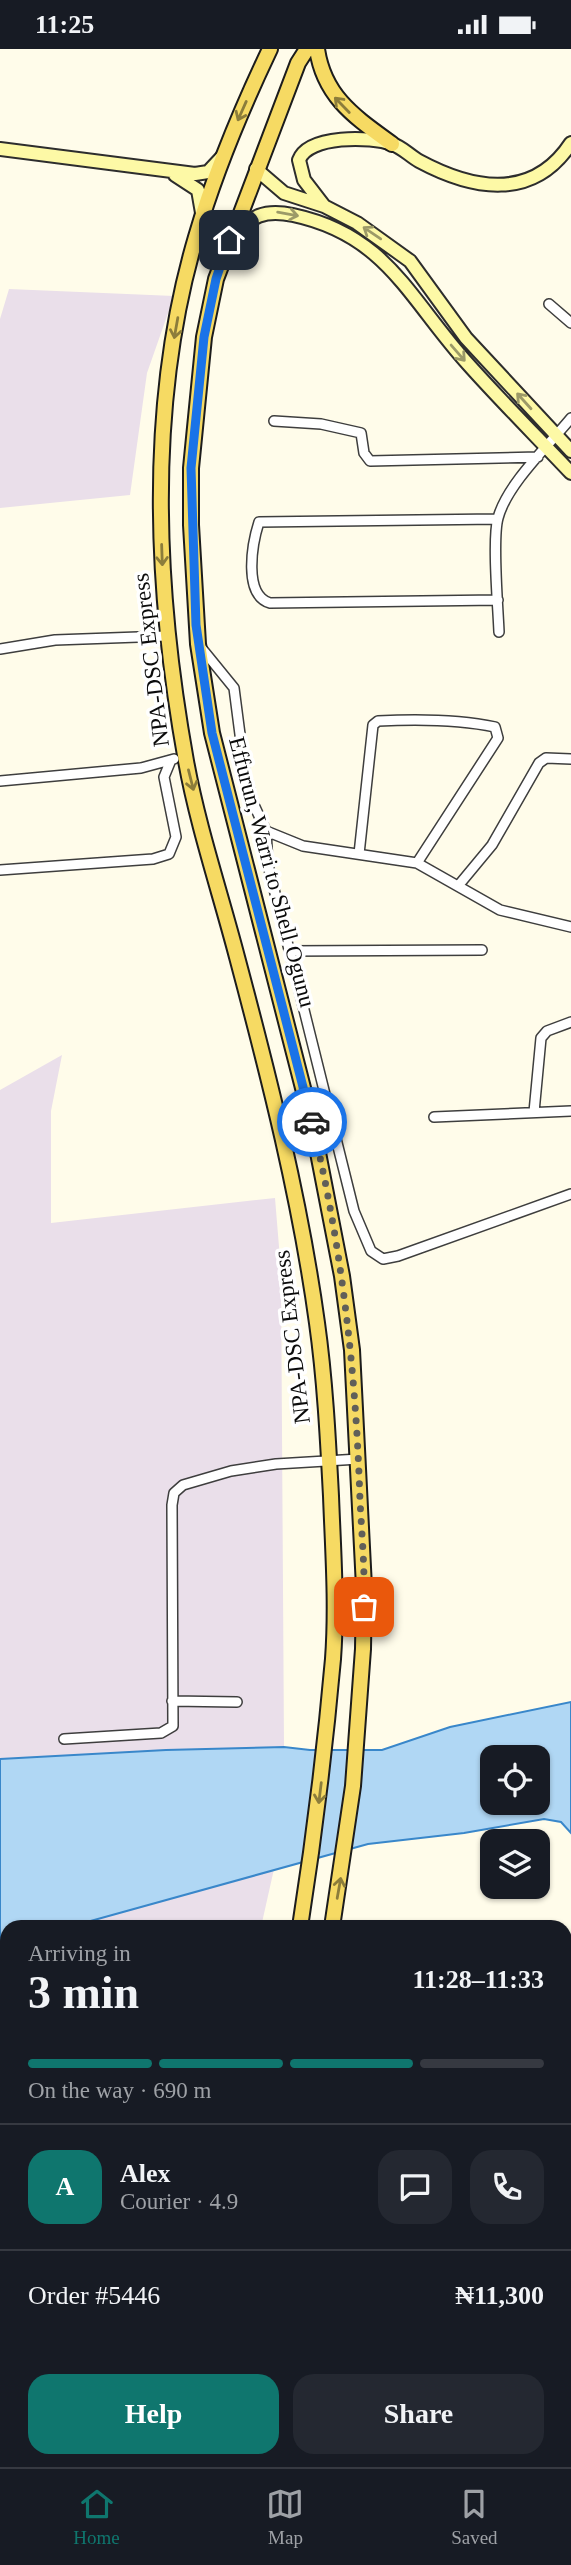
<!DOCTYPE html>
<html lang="en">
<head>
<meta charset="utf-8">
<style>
  :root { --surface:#171b24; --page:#242831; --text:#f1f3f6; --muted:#9ea1a6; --line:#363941; --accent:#0f766e }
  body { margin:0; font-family:Georgia,serif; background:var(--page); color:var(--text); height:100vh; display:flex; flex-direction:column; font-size:26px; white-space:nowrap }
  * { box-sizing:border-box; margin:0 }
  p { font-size:23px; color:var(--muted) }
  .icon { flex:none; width:38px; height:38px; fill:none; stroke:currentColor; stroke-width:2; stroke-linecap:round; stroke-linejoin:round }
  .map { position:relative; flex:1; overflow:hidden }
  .drawer { position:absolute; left:0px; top:1871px; width:572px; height:548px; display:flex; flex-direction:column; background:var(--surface); border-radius:21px 21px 0 0; box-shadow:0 2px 5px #0004 }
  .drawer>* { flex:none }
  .fabs { position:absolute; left:480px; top:1696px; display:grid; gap:14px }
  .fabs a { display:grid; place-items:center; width:70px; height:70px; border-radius:14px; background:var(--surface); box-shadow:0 2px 5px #0004; font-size:35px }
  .pin { position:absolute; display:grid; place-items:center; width:60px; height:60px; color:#fff; margin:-30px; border-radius:14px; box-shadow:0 4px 10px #0006 }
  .courier { position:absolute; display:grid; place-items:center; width:70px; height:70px; margin:-35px; border:5px solid #1a73e8; border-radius:50%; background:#fff; color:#222; box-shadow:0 2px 9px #0007 }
  .summary em { font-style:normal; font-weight:800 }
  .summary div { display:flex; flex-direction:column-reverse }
  .summary { display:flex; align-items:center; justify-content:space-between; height:119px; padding:0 28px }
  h1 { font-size:46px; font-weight:800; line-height:52px }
  .bar { display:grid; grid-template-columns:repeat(4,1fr); gap:10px 7px; align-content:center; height:84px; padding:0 28px }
  .bar i { height:9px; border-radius:5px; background:var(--line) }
  .bar .on { background:var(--accent) }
  .bar p { grid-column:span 4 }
  .line { display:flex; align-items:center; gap:18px; padding:0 28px; border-top:2px solid var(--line) }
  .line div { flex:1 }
  .round { display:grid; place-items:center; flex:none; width:74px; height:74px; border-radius:21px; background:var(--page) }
  .action { display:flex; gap:14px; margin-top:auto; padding:14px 28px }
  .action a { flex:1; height:80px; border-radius:21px; background:var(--accent); color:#fff; font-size:28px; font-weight:800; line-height:80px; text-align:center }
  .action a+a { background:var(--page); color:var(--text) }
  .status { display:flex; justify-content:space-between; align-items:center; height:49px; padding:0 35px; background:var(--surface); direction:ltr }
  .status svg { height:19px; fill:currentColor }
  .dock { display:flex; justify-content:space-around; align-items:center; height:98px; border-top:2px solid var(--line); background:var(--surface); font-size:19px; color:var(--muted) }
  .dock a { display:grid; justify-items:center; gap:4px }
  .dock .on { color:var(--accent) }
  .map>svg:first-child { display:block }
  .industrial { fill:#eadfea }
  .water { fill:#b0d7f4; stroke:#3987ca; stroke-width:2; fill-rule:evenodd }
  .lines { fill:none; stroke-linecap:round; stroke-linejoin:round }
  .street-casing { stroke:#3e3e3e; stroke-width:12 }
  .secondary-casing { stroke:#2d2d2d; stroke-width:16 }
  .primary-casing { stroke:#1c1c1c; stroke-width:18 }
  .street { stroke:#fff; stroke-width:9 }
  .secondary { stroke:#fdf9a6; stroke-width:12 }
  .primary { stroke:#f6da63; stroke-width:14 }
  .oneway { stroke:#8c7d3b }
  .oneway2 { stroke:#9c9a68 }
  .done { stroke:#605f59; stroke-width:7; stroke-dasharray:0 12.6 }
  .route { stroke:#1a73e8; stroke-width:9 }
  .labels { text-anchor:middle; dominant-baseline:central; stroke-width:7; stroke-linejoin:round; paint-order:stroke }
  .street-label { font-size:23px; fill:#0b0b0b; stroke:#fff }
</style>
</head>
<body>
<div class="status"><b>11:25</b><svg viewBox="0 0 49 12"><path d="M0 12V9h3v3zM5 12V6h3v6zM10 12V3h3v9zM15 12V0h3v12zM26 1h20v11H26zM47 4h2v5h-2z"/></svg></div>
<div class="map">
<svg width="571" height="2418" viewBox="0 0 571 2418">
  <rect width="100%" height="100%" fill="#fffcea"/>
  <path class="industrial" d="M9 240 174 247 147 324 130 446 0 459V270Z
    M62 1006 51 1062V1174L275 1149 281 1222 284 1698 0 1710V1041Z
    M274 1820 261 1878H69L74 1876Z
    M7 1899V2358L0 2356V1902Z"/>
  <path class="water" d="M571 1653V1784L561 1773 544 1770 464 1784 368 1795 69 1878H7V1899L0 1902V1710L166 1701 284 1698 310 1701H382L450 1678ZM492 1708H537V1754H492Z
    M571 1926V2243L565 2241V1939Z"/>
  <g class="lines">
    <g class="street-casing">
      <path id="street" d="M549 255 571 274
        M274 372 321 375 361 384 364 404 370 412 538 408
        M497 470 259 473C252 495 243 546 270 554L498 551
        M499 583C498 557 492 490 498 469 507 435 549 396 571 369
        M199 596 234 639 245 724 254 756 266 782 303 797 417 814 500 861 571 878
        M0 600 55 591 166 587
        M0 732 141 719 174 710
        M266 782 268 816 354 1162 371 1202 383 1210 398 1207 571 1145
        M359 805 373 676 378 672C417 670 457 670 495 678L498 689 417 814
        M0 821 153 810 169 805 176 788 164 728 171 711
        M458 837 492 796 539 714 546 709 571 710
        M289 902 482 901
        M534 1063 541 989 547 982 571 973
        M434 1068 571 1062
        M172 1652 237 1653
        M64 1690 161 1684 173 1677 172 1456 174 1444 183 1436 231 1422 276 1415 359 1410
        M0 2047 7 2049
        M0 2212 7 2196
        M0 2233 7 2235
        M565 2294 571 2298
        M332 2412 347 2418
        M537 2418 539 2412"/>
    </g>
    <g class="secondary-casing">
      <path id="secondary" d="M0 100 195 125 208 123 222 108
        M256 120 284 144 324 157 357 174 410 212 466 289 571 402
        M175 126 198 141 202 164
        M324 157 304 131 299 111C308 86 371 87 392 95 402 98 410 107 419 112 473 141 533 152 571 94
        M234 190C249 166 266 160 293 166 387 186 409 250 468 315 501 352 537 388 571 424"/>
    </g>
    <g class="primary-casing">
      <path id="primary" d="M270 0C241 61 215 123 196 188 146 357 155 540 186 712 198 778 220 843 237 908 269 1028 300 1150 317 1274 325 1331 328 1390 331 1447 333 1501 337 1556 333 1610 325 1700 314 1789 300 1878
        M307 0 298 14 216 230 204 288 191 419V476L198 595 212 684 313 1078 342 1227 352 1301 364 1538 363 1600 353 1737 332 1878
        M317 0C324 48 355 68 392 95
        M134 2412 146 2418
        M160 2418 162 2412"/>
    </g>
    <use href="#street" class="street"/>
    <use href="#secondary" class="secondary"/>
    <use href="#primary" class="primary"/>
  </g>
  <defs><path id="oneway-shaft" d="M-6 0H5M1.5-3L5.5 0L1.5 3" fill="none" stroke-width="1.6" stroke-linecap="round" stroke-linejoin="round" transform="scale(1.75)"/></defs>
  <g class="oneway">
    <use href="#oneway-shaft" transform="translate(342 56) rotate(-134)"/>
    <use href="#oneway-shaft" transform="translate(242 62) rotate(114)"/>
    <use href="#oneway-shaft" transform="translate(176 279) rotate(100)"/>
    <use href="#oneway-shaft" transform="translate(162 506) rotate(88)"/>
    <use href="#oneway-shaft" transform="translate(191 731) rotate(76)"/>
    <use href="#oneway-shaft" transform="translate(320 1744) rotate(97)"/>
    <use href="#oneway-shaft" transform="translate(339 1839) rotate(-80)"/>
  </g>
  <g class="oneway2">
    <use href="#oneway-shaft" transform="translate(288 165) rotate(10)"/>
    <use href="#oneway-shaft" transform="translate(372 184) rotate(-146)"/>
    <use href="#oneway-shaft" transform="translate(458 304) rotate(49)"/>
    <use href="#oneway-shaft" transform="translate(524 352) rotate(-132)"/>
  </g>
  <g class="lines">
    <path class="done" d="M312 1073C342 1198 356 1324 360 1452 362 1487 365 1523 364 1558"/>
    <path class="route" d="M229 191 216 230 204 288 191 419 196 576 212 684 312 1073"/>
  </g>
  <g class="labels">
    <g class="street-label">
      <text transform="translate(151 611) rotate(-97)">NPA-DSC Express</text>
      <text transform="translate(272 823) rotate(75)">Effurun, Warri to Shell Ogunu</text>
      <text transform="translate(292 1288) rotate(-97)">NPA-DSC Express</text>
    </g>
  </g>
</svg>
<div class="fabs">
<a><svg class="icon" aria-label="locate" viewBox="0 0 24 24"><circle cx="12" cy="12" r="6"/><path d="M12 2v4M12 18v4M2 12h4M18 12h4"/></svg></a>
<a><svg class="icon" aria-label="layers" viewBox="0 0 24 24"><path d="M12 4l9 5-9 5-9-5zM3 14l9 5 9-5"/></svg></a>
</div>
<div class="pin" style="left:364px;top:1558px;background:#ea580c"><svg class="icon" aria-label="bag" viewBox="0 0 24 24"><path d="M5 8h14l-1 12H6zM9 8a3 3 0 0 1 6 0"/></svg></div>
<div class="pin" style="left:229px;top:191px;background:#1f2937"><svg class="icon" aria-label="home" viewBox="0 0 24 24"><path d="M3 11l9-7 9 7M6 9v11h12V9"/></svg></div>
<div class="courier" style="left:312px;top:1073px"><svg class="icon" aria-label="car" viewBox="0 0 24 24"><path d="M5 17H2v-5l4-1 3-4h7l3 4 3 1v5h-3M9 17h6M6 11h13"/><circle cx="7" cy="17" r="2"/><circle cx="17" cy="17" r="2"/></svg></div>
<section class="drawer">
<div class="summary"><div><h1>3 min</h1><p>Arriving in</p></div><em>11:28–11:33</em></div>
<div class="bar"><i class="on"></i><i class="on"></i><i class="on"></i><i></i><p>On the way · 690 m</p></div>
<div class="line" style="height:126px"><b class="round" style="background:var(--accent);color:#fff">A</b><div><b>Alex</b><p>Courier · 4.9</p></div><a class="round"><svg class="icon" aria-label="chat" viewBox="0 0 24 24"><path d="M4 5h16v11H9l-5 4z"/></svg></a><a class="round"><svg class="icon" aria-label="phone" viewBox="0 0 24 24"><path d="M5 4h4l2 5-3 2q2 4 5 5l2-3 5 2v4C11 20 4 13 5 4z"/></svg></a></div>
<div class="line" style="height:91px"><div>Order #5446</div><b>₦11,300</b></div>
<div class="action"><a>Help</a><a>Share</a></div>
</section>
</div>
<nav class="dock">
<a class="on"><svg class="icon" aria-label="home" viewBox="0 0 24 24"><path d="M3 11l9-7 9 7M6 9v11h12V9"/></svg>Home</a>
<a><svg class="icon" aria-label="map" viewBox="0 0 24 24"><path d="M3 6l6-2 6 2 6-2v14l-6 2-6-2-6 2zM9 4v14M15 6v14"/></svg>Map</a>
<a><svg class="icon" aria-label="saved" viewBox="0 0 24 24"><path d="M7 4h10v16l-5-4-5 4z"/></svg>Saved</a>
</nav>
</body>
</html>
